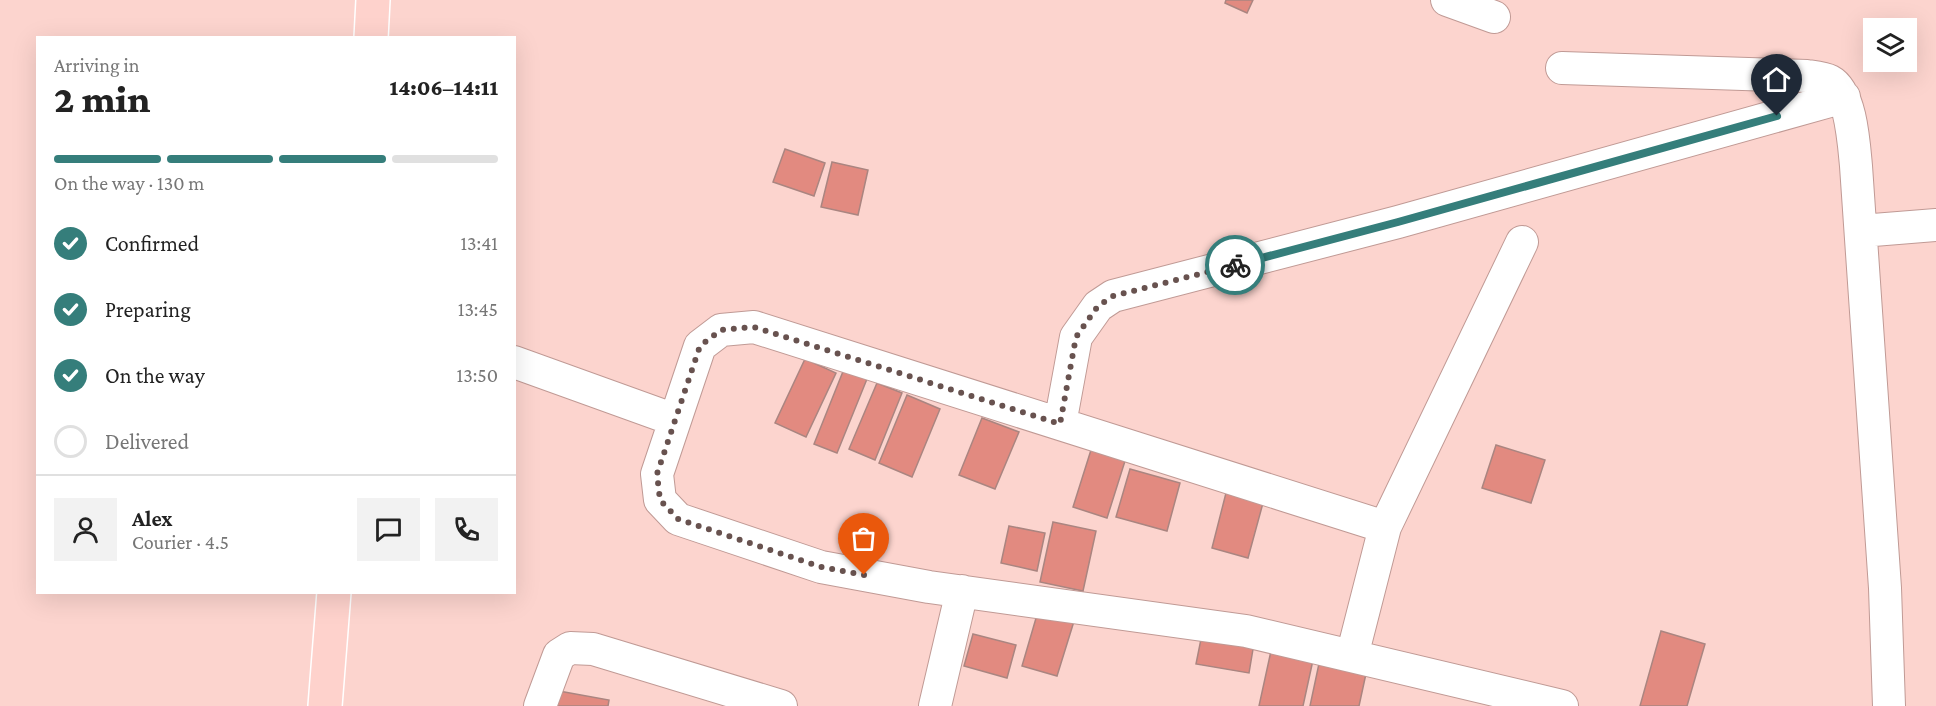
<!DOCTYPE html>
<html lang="en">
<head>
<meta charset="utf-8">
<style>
  :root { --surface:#fff; --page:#f2f2f2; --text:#222; --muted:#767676; --line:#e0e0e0; --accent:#357e7b }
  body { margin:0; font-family:"Crimson Pro",serif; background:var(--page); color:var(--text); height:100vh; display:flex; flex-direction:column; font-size:22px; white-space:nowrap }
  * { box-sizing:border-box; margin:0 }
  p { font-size:20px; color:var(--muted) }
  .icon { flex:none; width:33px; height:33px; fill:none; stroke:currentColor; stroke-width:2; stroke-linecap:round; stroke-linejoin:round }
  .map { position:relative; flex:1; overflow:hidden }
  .details { position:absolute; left:36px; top:36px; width:480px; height:558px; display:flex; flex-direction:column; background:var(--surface); border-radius:0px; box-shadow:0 6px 24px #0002 }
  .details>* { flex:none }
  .controls { position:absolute; left:1863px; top:18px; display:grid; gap:12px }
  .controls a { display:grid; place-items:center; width:54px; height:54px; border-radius:0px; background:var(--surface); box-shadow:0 6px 24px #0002; font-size:30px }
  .pin { position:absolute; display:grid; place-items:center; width:51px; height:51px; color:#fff; margin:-62px -26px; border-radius:50% 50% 50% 0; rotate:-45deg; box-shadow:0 0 6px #0007 }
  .pin .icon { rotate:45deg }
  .courier { position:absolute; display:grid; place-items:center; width:60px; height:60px; margin:-30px; border:4px solid #357e7b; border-radius:50%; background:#fff; color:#222; box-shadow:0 2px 8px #0007 }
  .headline em { font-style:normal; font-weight:800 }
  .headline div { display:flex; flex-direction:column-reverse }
  .headline { display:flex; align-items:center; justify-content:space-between; height:102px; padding:0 18px }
  h1 { font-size:39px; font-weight:800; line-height:45px }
  .bar { display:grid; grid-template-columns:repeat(4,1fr); gap:9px 6px; align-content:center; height:72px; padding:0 18px }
  .bar i { height:8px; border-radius:4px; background:var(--line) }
  .bar .active { background:var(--accent) }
  .bar p { grid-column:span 4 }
  .line { display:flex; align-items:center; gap:15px; padding:0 18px; border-top:2px solid var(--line) }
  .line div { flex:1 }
  .round { display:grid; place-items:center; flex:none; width:63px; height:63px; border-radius:0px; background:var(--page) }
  ol { padding:0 18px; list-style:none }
  li { display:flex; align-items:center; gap:18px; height:66px }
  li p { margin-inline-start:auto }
  li .icon { padding:6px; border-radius:50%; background:var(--accent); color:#fff; stroke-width:4 }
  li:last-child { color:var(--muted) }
  li i { width:33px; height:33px; border:3px solid var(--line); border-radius:50% }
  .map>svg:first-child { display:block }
  .building { fill:#e28a80; stroke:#aa8580; stroke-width:1.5 }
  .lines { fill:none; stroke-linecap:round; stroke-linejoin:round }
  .minor-casing { stroke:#c09a95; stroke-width:34 }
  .primary-casing { stroke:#fff; stroke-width:36 }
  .minor { stroke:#fff; stroke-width:32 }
  .primary { stroke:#fed2cc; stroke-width:33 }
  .done { stroke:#68524f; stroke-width:6; stroke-dasharray:0 10.8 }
  .route { stroke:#357e7b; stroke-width:8 }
</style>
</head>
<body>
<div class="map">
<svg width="1936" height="706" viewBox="0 0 1936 706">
  <rect width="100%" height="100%" fill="#fcd4ce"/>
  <path class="building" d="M1226 0H1253L1247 13 1225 3Z
    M785 149 825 163 814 196 773 182Z
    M832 162 868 170 858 215 821 207Z
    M805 359 836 373 806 437 775 423Z
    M844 369 867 379 837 453 814 444Z
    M877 383 902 393 875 460 849 449Z
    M907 395 940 409 912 477 879 463Z
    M982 418 1019 432 995 489 959 475Z
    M1496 445 1545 460 1531 503 1482 488Z
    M1091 450 1125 461 1107 518 1073 507Z
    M1130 469 1180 483 1167 531 1116 517Z
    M1226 493 1263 503 1248 558 1212 548Z
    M1053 522 1096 531 1083 591 1040 582Z
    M1009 526 1045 533 1037 571 1001 563Z
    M1039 608 1075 618 1057 676 1022 666Z
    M1661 631 1705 644 1687 706H1640Z
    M973 634 1016 645 1007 678 964 666Z
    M1202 634 1254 643 1249 673 1196 664Z
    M1271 651 1313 660 1303 706H1259Z
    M1320 659 1367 669 1359 706H1310Z
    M559 691 609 700 608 706H556Z"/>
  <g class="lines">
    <g class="minor-casing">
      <path id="minor" d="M1447 0 1494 17
        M1562 68 1807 76C1814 77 1824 78 1830 81 1851 92 1854 145 1856 166L1885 588 1889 706
        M1861 231 1936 225
        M514 362 675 420
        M1060 424 1076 337 1098 306 1113 296 1398 222 1844 97
        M1385 527 754 327 721 330 700 346 657 474 660 500 678 519 821 567 929 587 1246 631 1562 706
        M1352 656 1385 527 1522 242
        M540 706 559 655 570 648 593 649 781 706
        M935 706 962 591"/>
    </g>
    <g class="primary-casing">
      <path id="primary" d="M371 38 373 0
        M325 706 334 592"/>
    </g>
    <use href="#minor" class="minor"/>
    <use href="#primary" class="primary"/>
  </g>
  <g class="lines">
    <path class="done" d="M864 575 821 567 678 519 660 500 657 474 700 346 721 330 754 327 1060 424 1076 337 1098 306 1113 296 1235 265"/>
    <path class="route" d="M1235 265 1398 222 1777 116"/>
  </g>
</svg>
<div class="controls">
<a><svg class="icon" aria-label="layers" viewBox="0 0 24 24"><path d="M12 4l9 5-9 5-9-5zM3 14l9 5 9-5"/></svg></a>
</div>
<div class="pin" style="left:864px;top:575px;background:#ea580c"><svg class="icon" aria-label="bag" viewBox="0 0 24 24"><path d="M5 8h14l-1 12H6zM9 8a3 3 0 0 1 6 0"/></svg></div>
<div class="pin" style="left:1777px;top:116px;background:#1f2937"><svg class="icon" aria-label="home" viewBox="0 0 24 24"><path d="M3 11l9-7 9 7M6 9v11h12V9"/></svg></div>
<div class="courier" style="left:1235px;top:265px"><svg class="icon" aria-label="bike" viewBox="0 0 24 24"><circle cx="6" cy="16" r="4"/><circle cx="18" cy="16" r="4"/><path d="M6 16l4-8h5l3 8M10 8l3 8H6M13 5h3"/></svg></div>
<section class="details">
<div class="headline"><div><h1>2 min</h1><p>Arriving in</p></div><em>14:06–14:11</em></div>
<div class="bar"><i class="active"></i><i class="active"></i><i class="active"></i><i></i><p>On the way · 130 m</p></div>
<ol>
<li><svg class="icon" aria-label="check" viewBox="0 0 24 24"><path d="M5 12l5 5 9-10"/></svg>Confirmed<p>13:41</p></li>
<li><svg class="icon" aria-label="check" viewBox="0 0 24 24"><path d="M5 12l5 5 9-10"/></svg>Preparing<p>13:45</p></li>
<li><svg class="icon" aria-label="check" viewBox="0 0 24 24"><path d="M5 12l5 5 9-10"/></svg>On the way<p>13:50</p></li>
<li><i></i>Delivered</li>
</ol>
<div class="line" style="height:108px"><a class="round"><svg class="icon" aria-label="person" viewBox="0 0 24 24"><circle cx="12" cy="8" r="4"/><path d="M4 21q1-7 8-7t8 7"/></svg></a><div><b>Alex</b><p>Courier · 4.5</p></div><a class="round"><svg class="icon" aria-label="chat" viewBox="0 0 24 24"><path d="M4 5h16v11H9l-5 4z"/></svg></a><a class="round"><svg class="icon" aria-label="phone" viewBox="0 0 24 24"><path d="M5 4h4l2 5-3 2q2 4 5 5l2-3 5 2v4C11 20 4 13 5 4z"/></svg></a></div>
</section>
</div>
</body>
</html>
